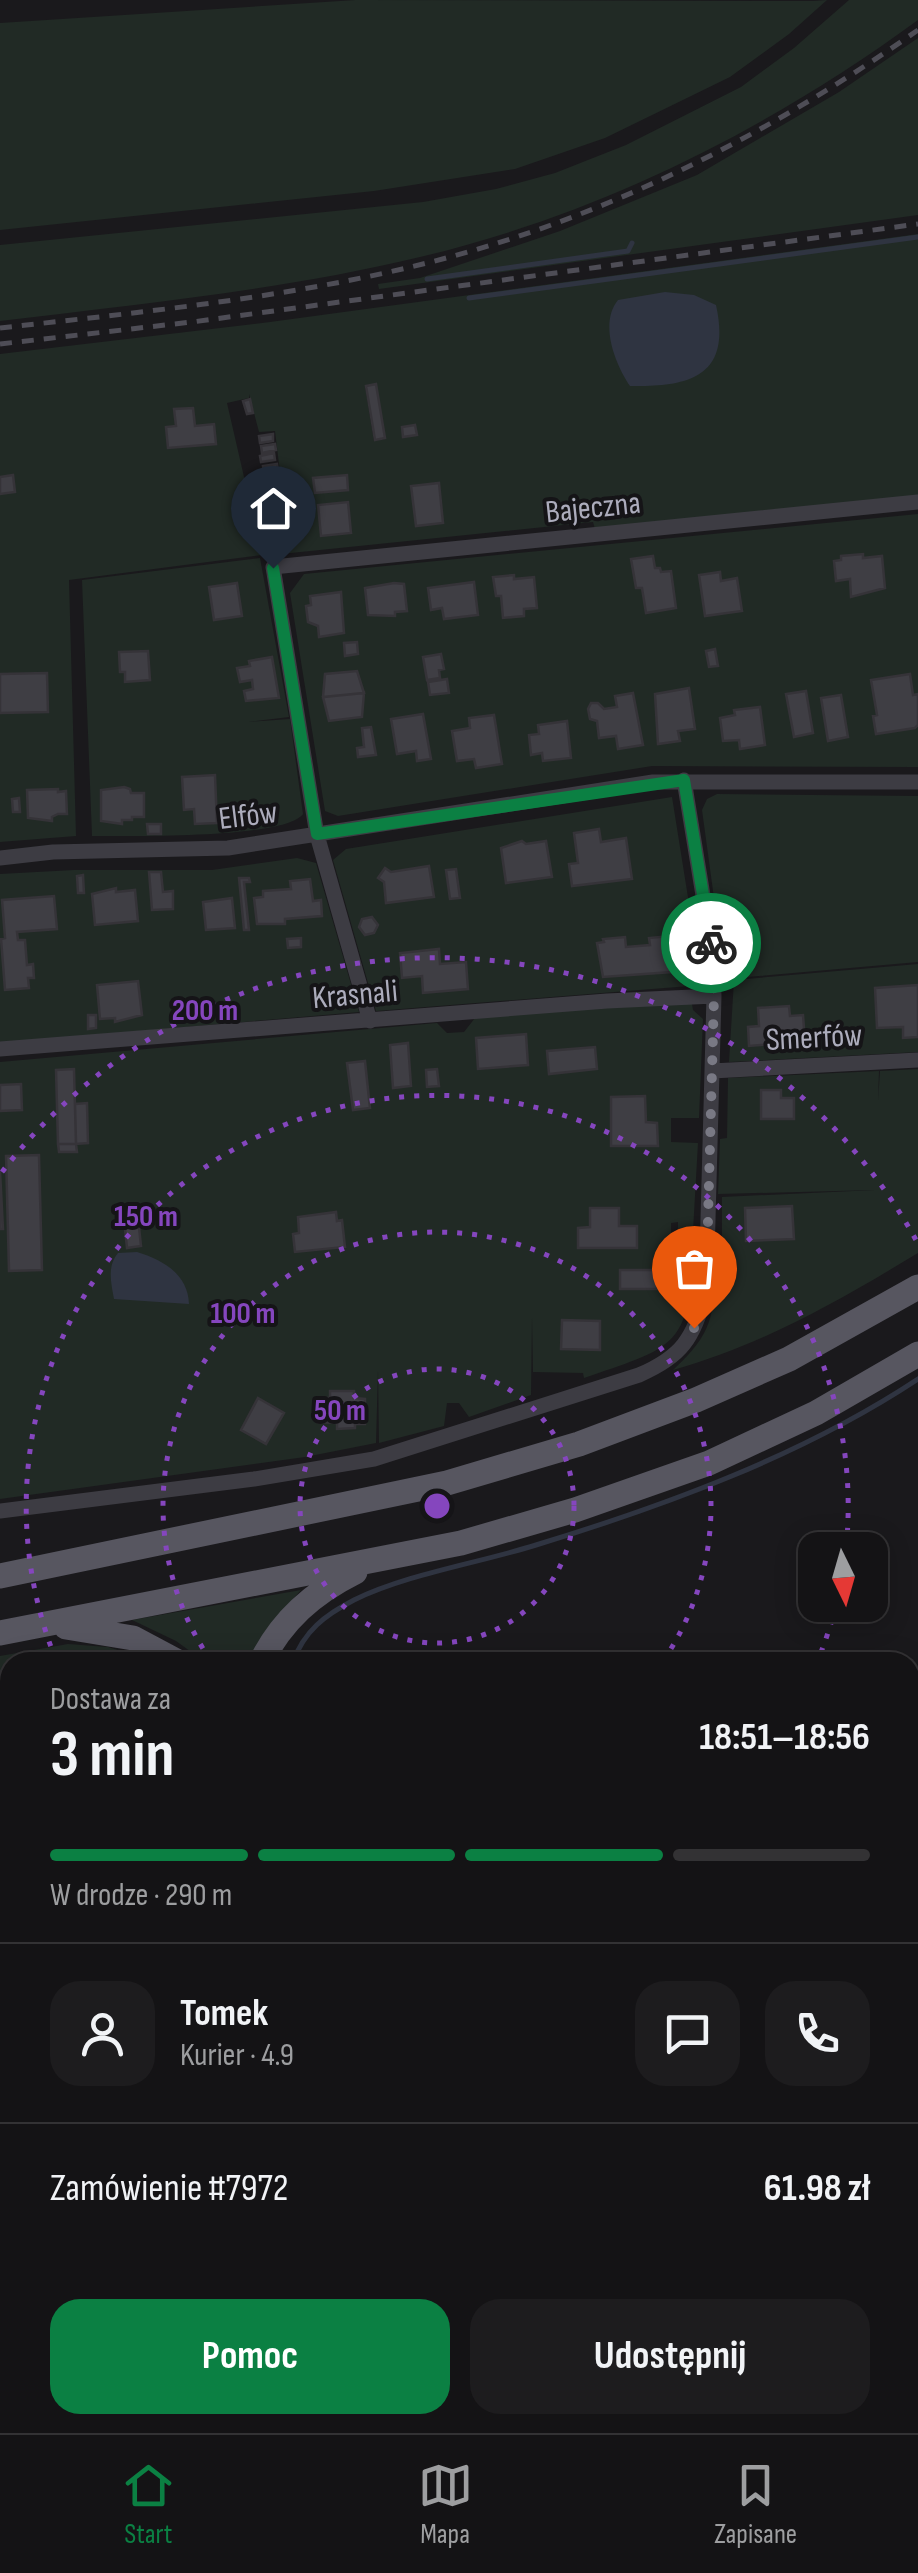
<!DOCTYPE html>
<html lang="pl">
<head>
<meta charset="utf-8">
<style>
  :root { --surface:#141315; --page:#1d1c1e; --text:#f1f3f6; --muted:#9d9ea0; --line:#333234; --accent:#0b8043 }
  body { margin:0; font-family:"Sofia Sans Condensed",sans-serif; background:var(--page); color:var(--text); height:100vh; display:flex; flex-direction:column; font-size:38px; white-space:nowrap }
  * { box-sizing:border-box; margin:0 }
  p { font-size:32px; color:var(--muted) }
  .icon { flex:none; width:55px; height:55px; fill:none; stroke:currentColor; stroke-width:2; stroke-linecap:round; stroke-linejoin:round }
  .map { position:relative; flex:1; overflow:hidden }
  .sheet { position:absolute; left:0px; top:1652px; width:920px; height:782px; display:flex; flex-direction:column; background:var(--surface); border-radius:30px 30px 0 0; box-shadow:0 5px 25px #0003,0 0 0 2px var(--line) }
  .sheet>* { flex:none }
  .needle { width:65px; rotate:175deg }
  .buttons { position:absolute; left:798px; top:1532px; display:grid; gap:20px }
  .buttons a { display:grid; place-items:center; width:90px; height:90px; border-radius:20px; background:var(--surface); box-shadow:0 5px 25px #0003,0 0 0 2px var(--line); font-size:50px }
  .pin { position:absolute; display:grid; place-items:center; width:85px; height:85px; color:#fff; margin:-102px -42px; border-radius:50% 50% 50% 0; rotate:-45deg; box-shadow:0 0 10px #0007 }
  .pin .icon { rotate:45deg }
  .courier { position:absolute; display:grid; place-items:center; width:100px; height:100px; margin:-50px; border:8px solid #0b8043; border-radius:50%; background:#fff; color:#222; box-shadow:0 2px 12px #0007 }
  .headline em { font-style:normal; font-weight:700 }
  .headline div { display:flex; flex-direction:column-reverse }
  .headline { display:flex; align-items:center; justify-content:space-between; height:170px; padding:0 50px }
  h1 { font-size:65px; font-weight:700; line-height:75px }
  .bar { display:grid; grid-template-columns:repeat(4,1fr); gap:15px 10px; align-content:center; height:120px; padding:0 50px }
  .bar i { height:12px; border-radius:8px; background:var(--line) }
  .bar .active { background:var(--accent) }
  .bar p { grid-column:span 4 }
  .line { display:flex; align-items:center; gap:25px; padding:0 50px; border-top:2px solid var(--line) }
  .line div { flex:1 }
  .round { display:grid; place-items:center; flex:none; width:105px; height:105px; border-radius:30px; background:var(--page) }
  .button { display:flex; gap:20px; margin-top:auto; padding:20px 50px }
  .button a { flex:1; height:115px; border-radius:30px; background:var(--accent); color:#fff; font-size:40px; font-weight:700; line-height:115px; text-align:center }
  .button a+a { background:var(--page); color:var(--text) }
  .dock { display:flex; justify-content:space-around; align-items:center; height:140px; border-top:2px solid var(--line); background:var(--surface); font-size:28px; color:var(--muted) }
  .dock a { display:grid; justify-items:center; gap:5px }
  .dock .active { color:var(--accent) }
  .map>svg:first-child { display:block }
  .green { fill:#212a25; fill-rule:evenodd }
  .water { fill:#2f3441 }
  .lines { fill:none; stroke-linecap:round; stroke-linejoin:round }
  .stream { stroke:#2f3441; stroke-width:5 }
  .building { fill:#3f3e44; stroke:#353338; stroke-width:2.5 }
  .minor { stroke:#3d3c43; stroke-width:15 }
  .primary { stroke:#575660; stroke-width:25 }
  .rail { stroke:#4e4d56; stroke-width:5; stroke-dasharray:12 10; stroke-linecap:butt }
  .done { stroke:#797984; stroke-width:10; stroke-dasharray:0 18 }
  .route { stroke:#0b8043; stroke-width:12 }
  .ring { fill:none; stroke:#8546be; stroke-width:5; stroke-dasharray:5 10 }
  .labels { text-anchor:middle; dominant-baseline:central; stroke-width:8; stroke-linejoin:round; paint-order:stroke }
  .street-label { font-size:32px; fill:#acacbc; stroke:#151417 }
  .centre { fill:#8546be; stroke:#151417; stroke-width:5 }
  .ring-label { font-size:30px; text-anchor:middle; font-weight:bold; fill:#8546be; stroke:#151417; stroke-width:8; stroke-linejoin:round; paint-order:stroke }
</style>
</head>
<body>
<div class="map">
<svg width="918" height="2433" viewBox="0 0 918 2433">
  <rect width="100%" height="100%" fill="#1a191c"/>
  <path class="green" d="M356 0 813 1 827 0 789 34 730 77 605 138 515 169 374 191 0 230V23Z
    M849 0H918V20C769 129 601 214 420 257 283 290 141 304 0 321V245L423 202 496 189 555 173 626 145 741 87 794 48Z
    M918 38V215L379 289 378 284 420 278 560 231 697 175 839 92Z
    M918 234V497L595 529 593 522 281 554 263 484 281 481 275 431 259 432 249 394V398L227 403 262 555 69 580 76 836 0 842V354L270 322ZM376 384 385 439 374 441 365 386Z
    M918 514V767L652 766 338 816 325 811 290 593 304 574Z
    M260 558 289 717 248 722 290 719 303 814C285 839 128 836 92 836L82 580Z
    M717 794 918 796V962L725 979 702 810 707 799Z
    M672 797 702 985 376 1011 333 860 346 849Z
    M297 858 316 863 359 1012 0 1043V874L74 870H212Z
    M918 964V1052L729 1062 734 980Z
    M655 1003 692 1004 693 1010 703 1019 699 1118H671V1142L698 1143 693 1231H678V1222L671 1223V1246L693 1247C690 1348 674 1347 584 1378L583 1373 533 1372 532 1317 531 1395 469 1417 459 1403H447L444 1426 379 1443 378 1370 376 1443 305 1457 0 1499V1062L437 1023 447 1033 464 1032 475 1018Z
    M918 1069V1253C837 1302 764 1344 673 1370 717 1330 713 1312 716 1256L722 1255V1197L875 1190 718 1194 720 1139 727 1138 728 1078 879 1071 878 1101 880 1071Z
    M301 1590 270 1625 250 1662H205L176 1641 132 1620Z
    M68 1644 108 1647 156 1662H10V1923L0 1912V1656Z"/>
  <path class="water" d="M665 292 694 295 716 305C732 377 689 387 630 386 615 364 599 323 618 300Z
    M137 1252C163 1260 188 1274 189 1304L114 1299C111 1283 107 1266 118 1253Z
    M0 2074H10V2105L0 2148Z"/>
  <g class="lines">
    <path class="stream" d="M427 279 628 251 632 243
      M469 298 918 237
      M293 1662C304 1631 325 1615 354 1600 407 1574 479 1563 536 1545 667 1505 803 1455 918 1379"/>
  </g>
  <path class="building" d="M376 384 385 438 375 440 366 386Z
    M250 399 253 413 247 414 243 401Z
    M193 408 195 426 214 424 216 444 168 448 166 427 176 426 174 409Z
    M415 425 417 435 403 437 402 427Z
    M273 434V441L260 443 259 436Z
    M275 444 276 450 262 453 261 446Z
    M274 453 275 460 261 462 260 456Z
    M277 464 278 471 264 473 263 466Z
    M277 474 278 481 264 482 263 475Z
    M13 475 15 492 0 494V477Z
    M347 475 348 490 315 493 313 478Z
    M439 483 443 523 416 526 411 486Z
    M348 502 351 533 321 536 318 505Z
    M863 554V558L882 556 885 588 851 597 850 579 836 581 834 561 841 560V556Z
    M653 556 655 568H660L661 572 671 571 676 608 646 613 642 588H636L631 559Z
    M720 572 721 581 737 578 742 611 705 616 699 575Z
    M514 575V579L534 577 537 608 524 609V616L503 618 501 596H496L493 577Z
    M474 582 478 615 444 619 442 608 431 610 428 588Z
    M237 583 242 616 214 620 209 587Z
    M394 583 404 584 407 611 395 612V616L368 615 365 588Z
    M341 592 344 633 319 637 318 626 308 622 306 606 311 605 310 596Z
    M357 642 358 654 345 656 344 643Z
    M715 649 718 666 709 667 706 651Z
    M148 651 150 680 125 682V672H120L119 652Z
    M441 654 444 669 439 670 440 678 427 680 423 657Z
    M272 657 279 698 246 701 244 691 253 689 252 680 240 682 237 668 250 666 249 661Z
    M357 671 364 693 323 697 325 674Z
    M47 673 48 712 0 713V674Z
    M910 674 913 695 918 694V725L915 728 876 734 873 716 877 715 871 680Z
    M447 679 449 693 430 695 428 682Z
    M689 688 695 729 678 731 680 741 658 744 655 694Z
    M806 691 813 733 794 737 786 694Z
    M364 693 362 717 329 721 323 697Z
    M633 693 643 745 618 749 616 736 599 738 597 721 590 719 588 709 591 703H598L604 709 617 707 615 696Z
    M841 695 848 737 828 741 821 698Z
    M760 707 765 745 740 749 739 740 723 741 720 718 735 715 734 710Z
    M423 714 431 759 417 761 416 751 397 754 391 719Z
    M494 715 502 764 476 768 474 759 457 761 452 731 470 728 469 718Z
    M567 721 571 758 543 761 542 753 531 755 529 735 539 734 538 725Z
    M371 727 376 755 358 757 357 748 364 747 362 728Z
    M215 775 217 823 195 824 194 809 184 810 182 777Z
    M124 787 130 789 131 793H144V817H132V820H122V824L101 821V790Z
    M58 789V792L66 791 67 814H58L52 817V821L28 818 27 790Z
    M19 798 20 812H13L12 799Z
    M147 824H161V834H148Z
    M599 829 601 842 626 838 632 879 572 886 569 864 578 863 574 833Z
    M522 841 526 844 546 841 552 877 506 883 501 848Z
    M429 866 434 897 386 903 384 882 378 878 385 868 391 872Z
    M456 869 460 898 450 899 446 870Z
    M149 872H161L163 892 173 891V909L152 910Z
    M83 875 84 893H78L77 876Z
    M239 878H249L250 882H244L249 930H244Z
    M310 879 313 901 321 900 322 916 285 919V924H257L254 898 263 897V891L291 889 290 881Z
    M116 888V892L135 890 138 921 95 925 92 894Z
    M54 896 57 929 17 932 18 940H25L27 965 33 964 34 978H28L29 988 5 990 1 939 5 938 2 900Z
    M232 898 235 928 206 930 203 902Z
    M372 917 378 925 374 933 365 935 359 927 362 919Z
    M669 936 670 943H673L675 966H671L672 972 603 977 597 943 604 942 603 939 625 937 626 947 650 945 649 938Z
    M301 938V947L288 948 287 939Z
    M439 949 440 964 466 962 468 989 423 993 422 976 402 978 400 953Z
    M138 981 142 1015 115 1022V1018L100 1019 97 985Z
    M918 985V1037L903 1038V1027L877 1028 875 988Z
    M789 1006 790 1016 803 1015 805 1041 749 1046 748 1027 759 1026 758 1008Z
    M88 1015H96V1028L88 1029Z
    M526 1034 528 1065 478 1069 476 1038Z
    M408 1043 411 1086 393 1088 390 1045Z
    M595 1047 597 1069 549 1074 547 1051Z
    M365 1061 370 1108 353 1110 347 1063Z
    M74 1069 76 1144H58L56 1070Z
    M437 1069 439 1086 427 1087 426 1070Z
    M21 1084 22 1110 0 1111V1085Z
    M761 1090H781V1098H794V1119H761Z
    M645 1096 646 1122 657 1123 658 1146H611V1097Z
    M87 1103 88 1143 76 1144 75 1104Z
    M58 1144H76L77 1152H59Z
    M39 1155 42 1270 9 1271 6 1156Z
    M0 1171 3 1229H0Z
    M792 1206 794 1239 746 1241 745 1208Z
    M137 1208 141 1246 127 1248 123 1210Z
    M590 1208H619V1226H637V1248H578V1228L590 1227Z
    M336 1212 337 1221 342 1220 345 1247 295 1252 293 1234 299 1233 298 1217Z
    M620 1270H657V1289H620Z
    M562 1320 600 1321V1350L561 1349Z
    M330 1391H354V1398L365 1399V1424H355V1428L337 1429V1423L318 1422V1398H330Z
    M258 1398 284 1413 266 1444 241 1430Z
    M0 2278H10V2316H0Z
    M796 2425H827V2433H796Z"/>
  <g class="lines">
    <path class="minor" d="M0 858 53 852 228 848 653 782H918
      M370 1021 317 835 273 567 918 502
      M0 1049 607 1001 714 996
      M712 1071 918 1060
      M0 1511 254 1479 374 1459 639 1375C683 1356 692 1339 706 1294L714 996 712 950 684 780
      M910 2273H918
      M706 2425 713 2433"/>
    <path class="primary" d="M0 1576 447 1483 579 1444 696 1400 789 1359 918 1287
      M66 1627 133 1638 178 1662
      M0 1633 461 1543 575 1510 709 1463 816 1413 918 1354
      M261 1662C282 1620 313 1593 355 1572
      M0 1953 10 1950"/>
    <path class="rail" d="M0 328C142 312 288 298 427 263 606 218 768 135 918 30
      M0 344 192 322 918 224"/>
  </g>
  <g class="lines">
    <path class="done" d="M694 1328 706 1294 714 996 711 943"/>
    <path class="route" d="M273 568 317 834 684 780 711 943"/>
  </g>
  <g class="ring">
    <circle cx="437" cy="1506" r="137"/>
    <path d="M211 1661A274 274 0 1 1 663 1661"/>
    <path d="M836 1605A411 411 0 0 1 818 1660M56 1660A411 411 0 1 1 846 1549"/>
    <path d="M2 1172A548 548 0 0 1 916 1240"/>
  </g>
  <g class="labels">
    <g class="street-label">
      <text transform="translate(593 508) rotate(-6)">Bajeczna</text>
      <text transform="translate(248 816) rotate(-7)">Elfów</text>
      <text transform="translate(355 995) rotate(-5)">Krasnali</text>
      <text transform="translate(814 1038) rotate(-3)">Smerfów</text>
    </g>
  </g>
  <circle cx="437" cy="1506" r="15" class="centre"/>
  <g class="ring-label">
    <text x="205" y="1020">200 m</text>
    <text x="146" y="1226">150 m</text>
    <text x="243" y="1323">100 m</text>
    <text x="340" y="1420">50 m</text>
  </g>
</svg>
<div class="buttons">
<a><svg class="needle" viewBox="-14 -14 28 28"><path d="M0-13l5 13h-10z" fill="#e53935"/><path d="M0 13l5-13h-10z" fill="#9d9ea0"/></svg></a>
</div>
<div class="pin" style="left:694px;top:1328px;background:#ea580c"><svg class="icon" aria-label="bag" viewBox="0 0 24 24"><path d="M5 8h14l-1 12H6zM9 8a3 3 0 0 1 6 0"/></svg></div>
<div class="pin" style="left:273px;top:568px;background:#1f2937"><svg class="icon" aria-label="home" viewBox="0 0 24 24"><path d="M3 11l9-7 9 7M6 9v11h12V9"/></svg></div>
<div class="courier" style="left:711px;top:943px"><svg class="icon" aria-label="bike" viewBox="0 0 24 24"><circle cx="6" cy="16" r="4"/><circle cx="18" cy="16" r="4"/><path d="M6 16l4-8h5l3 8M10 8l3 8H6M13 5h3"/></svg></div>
<section class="sheet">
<div class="headline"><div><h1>3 min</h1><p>Dostawa za</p></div><em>18:51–18:56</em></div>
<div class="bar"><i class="active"></i><i class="active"></i><i class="active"></i><i></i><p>W drodze · 290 m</p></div>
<div class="line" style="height:180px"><a class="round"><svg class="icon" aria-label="person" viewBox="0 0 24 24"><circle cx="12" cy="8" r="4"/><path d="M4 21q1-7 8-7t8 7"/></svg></a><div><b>Tomek</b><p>Kurier · 4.9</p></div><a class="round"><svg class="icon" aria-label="chat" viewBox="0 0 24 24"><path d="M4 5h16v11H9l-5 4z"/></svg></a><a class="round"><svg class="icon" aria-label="phone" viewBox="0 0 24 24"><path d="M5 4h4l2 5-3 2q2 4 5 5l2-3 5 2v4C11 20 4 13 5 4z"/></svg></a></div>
<div class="line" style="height:130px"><div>Zamówienie #7972</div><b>61.98 zł</b></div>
<div class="button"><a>Pomoc</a><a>Udostępnij</a></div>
</section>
</div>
<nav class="dock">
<a class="active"><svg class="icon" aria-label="home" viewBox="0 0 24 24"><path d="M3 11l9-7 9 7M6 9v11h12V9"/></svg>Start</a>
<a><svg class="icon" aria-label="map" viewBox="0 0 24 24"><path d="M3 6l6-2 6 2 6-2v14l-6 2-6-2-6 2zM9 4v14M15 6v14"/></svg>Mapa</a>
<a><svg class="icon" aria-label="saved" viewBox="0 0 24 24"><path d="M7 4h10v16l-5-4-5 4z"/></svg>Zapisane</a>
</nav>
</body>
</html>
